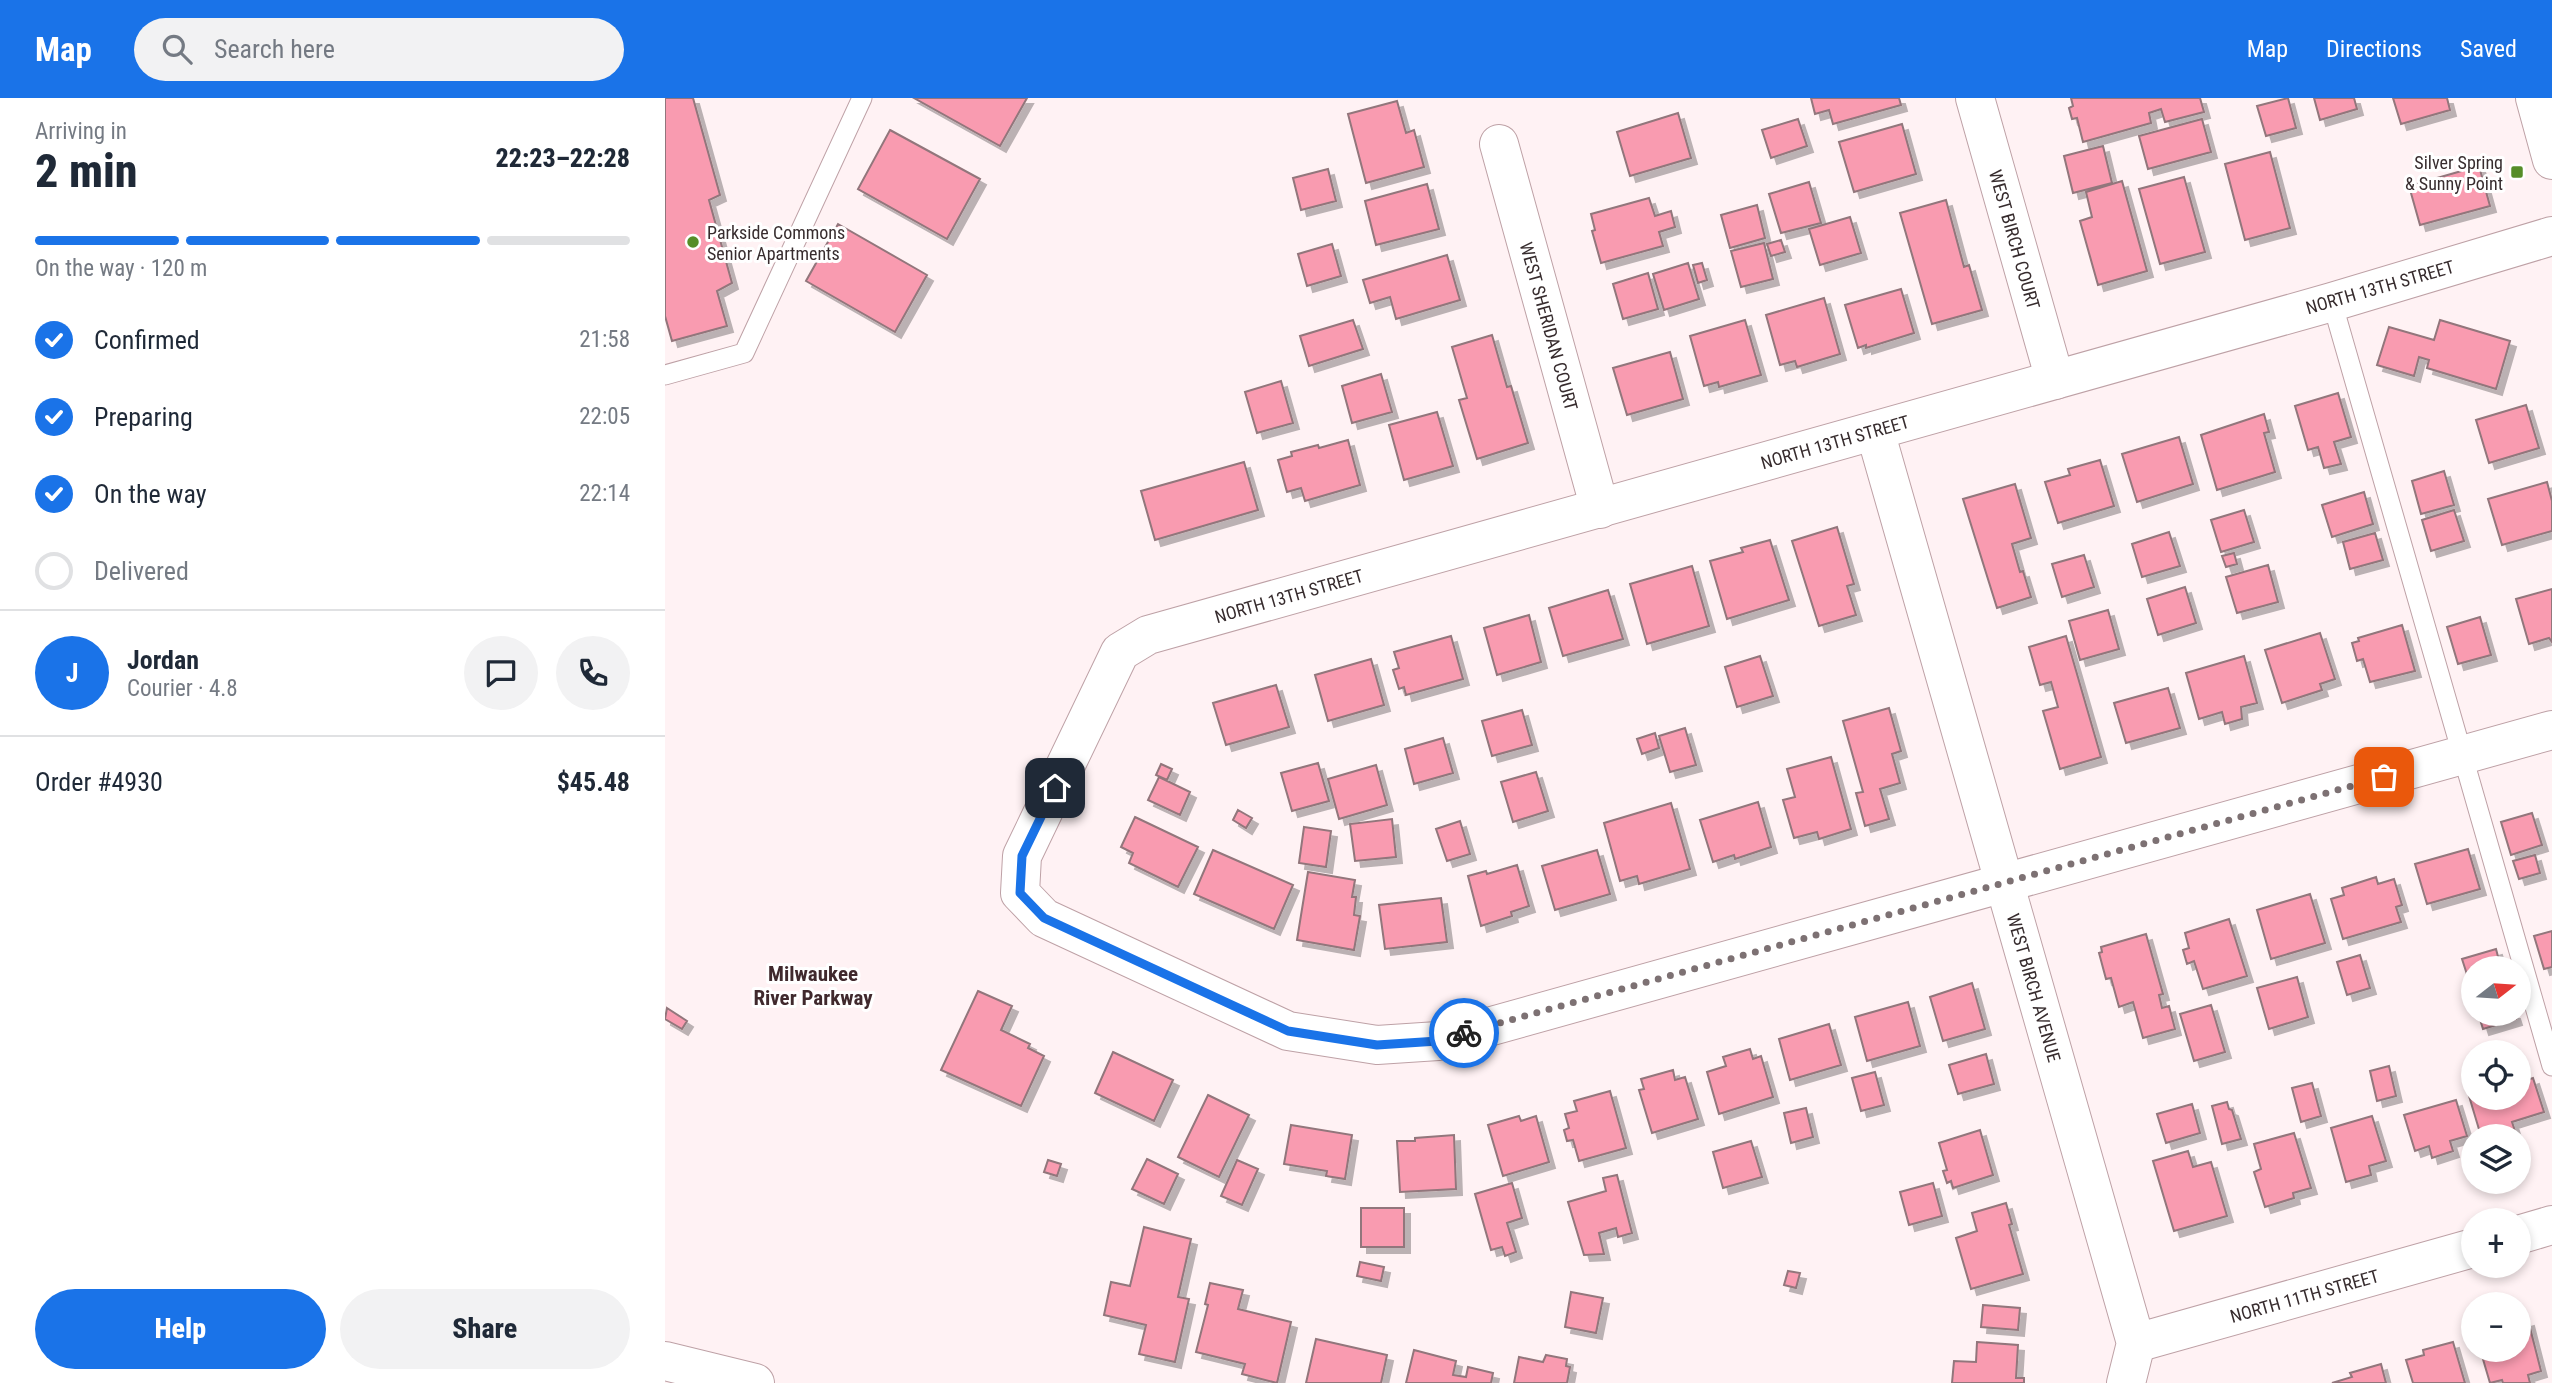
<!DOCTYPE html>
<html lang="en">
<head>
<meta charset="utf-8">
<style>
  :root { --surface:#fff; --page:#f2f2f3; --text:#1f2937; --muted:#747a83; --line:#e0e1e3; --accent:#1a73e8 }
  body { margin:0; font-family:"Roboto Condensed",sans-serif; background:var(--page); color:var(--text); height:100vh; display:flex; flex-direction:column; font-size:26px; white-space:nowrap }
  * { box-sizing:border-box; margin:0 }
  p { font-size:23px; color:var(--muted) }
  .icon { flex:none; width:38px; height:38px; fill:none; stroke:currentColor; stroke-width:2; stroke-linecap:round; stroke-linejoin:round }
  .map { position:relative; flex:1; overflow:hidden }
  .drawer { display:flex; flex-direction:column; background:var(--surface); width:665px }
  .drawer>* { flex:none }
  .needle { width:46px; rotate:73deg }
  .controls { position:absolute; left:1796px; top:858px; display:grid; gap:14px }
  .controls a { display:grid; place-items:center; width:70px; height:70px; border-radius:50%; background:var(--surface); box-shadow:0 4px 10px #0003; font-size:35px }
  .pin { position:absolute; display:grid; place-items:center; width:60px; height:60px; color:#fff; margin:-30px; border-radius:14px; box-shadow:0 4px 10px #0006 }
  .courier { position:absolute; display:grid; place-items:center; width:70px; height:70px; margin:-35px; border:5px solid #1a73e8; border-radius:50%; background:#fff; color:#222; box-shadow:0 2px 9px #0007 }
  .head em { font-style:normal; font-weight:800 }
  .head div { display:flex; flex-direction:column-reverse }
  .head { display:flex; align-items:center; justify-content:space-between; height:119px; padding:0 35px }
  h1 { font-size:46px; font-weight:800; line-height:52px }
  .bar { display:grid; grid-template-columns:repeat(4,1fr); gap:10px 7px; align-content:center; height:84px; padding:0 35px }
  .bar i { height:9px; border-radius:5px; background:var(--line) }
  .bar .active { background:var(--accent) }
  .bar p { grid-column:span 4 }
  .line { display:flex; align-items:center; gap:18px; padding:0 35px; border-top:2px solid var(--line) }
  .line div { flex:1 }
  .round { display:grid; place-items:center; flex:none; width:74px; height:74px; border-radius:37px; background:var(--page) }
  ol { padding:0 35px; list-style:none }
  li { display:flex; align-items:center; gap:21px; height:77px }
  li p { margin-inline-start:auto }
  li .icon { padding:7px; border-radius:50%; background:var(--accent); color:#fff; stroke-width:4 }
  li:last-child { color:var(--muted) }
  li i { width:38px; height:38px; border:4px solid var(--line); border-radius:50% }
  .primary-button { display:flex; gap:14px; margin-top:auto; padding:14px 35px }
  .primary-button a { flex:1; height:80px; border-radius:42px; background:var(--accent); color:#fff; font-size:28px; font-weight:800; line-height:80px; text-align:center }
  .primary-button a+a { background:var(--page); color:var(--text) }
  header { display:flex; align-items:center; gap:42px; box-sizing:border-box; height:98px; padding:0 35px; background:var(--accent); color:#fff }
  header strong { font-size:33px }
  nav { display:flex; gap:38px; margin-inline-start:auto; font-size:24px }
  .search { width:490px; height:63px; background:var(--page); display:flex; align-items:center; gap:18px; box-sizing:border-box; padding:0 24px; border-radius:38px; color:var(--muted); font-size:26px }
  main { display:flex; flex:1; min-height:0 }
  .map>svg:first-child { display:block }
  .building { fill:#f99bb0; stroke:#92767b; stroke-width:2; filter:url(#shadow) }
  .lines { fill:none; stroke-linecap:round; stroke-linejoin:round }
  .service-casing { stroke:#bea1a6; stroke-width:21 }
  .minor-casing { stroke:#bea1a6; stroke-width:40 }
  .tertiary-casing { stroke:#bea1a6; stroke-width:40 }
  .primary-casing { stroke:#bea1a6; stroke-width:40 }
  .service { stroke:#fff; stroke-width:19 }
  .minor { stroke:#fff; stroke-width:38 }
  .tertiary { stroke:#fff; stroke-width:38 }
  .primary { stroke:#fff; stroke-width:38 }
  .done { stroke:#7d7173; stroke-width:7; stroke-dasharray:0 12.6 }
  .route { stroke:#1a73e8; stroke-width:9 }
  .poi-dot { fill:#568d28; stroke:#fff; stroke-width:2.5 }
  .labels { text-anchor:middle; dominant-baseline:central; stroke-width:6; stroke-linejoin:round; paint-order:stroke }
  .poi-label { font-size:18px; fill:#372c2e; stroke:#fff; text-anchor:end }
  .street-label { font-size:18px; fill:#372c2e; stroke:#fff }
  .quarter-label { font-size:21px; font-weight:bold; fill:#40292d; stroke:#fff }
</style>
</head>
<body>
<header>
<strong>Map</strong>
<div class="search"><svg class="icon" aria-label="search" viewBox="0 0 24 24"><circle cx="10" cy="10" r="6"/><path d="M15 15l6 6"/></svg>Search here</div>
<nav><a>Map</a><a>Directions</a><a>Saved</a></nav>
</header>
<main>
<section class="drawer">
<div class="head"><div><h1>2 min</h1><p>Arriving in</p></div><em>22:23–22:28</em></div>
<div class="bar"><i class="active"></i><i class="active"></i><i class="active"></i><i></i><p>On the way · 120 m</p></div>
<ol>
<li><svg class="icon" aria-label="check" viewBox="0 0 24 24"><path d="M5 12l5 5 9-10"/></svg>Confirmed<p>21:58</p></li>
<li><svg class="icon" aria-label="check" viewBox="0 0 24 24"><path d="M5 12l5 5 9-10"/></svg>Preparing<p>22:05</p></li>
<li><svg class="icon" aria-label="check" viewBox="0 0 24 24"><path d="M5 12l5 5 9-10"/></svg>On the way<p>22:14</p></li>
<li><i></i>Delivered</li>
</ol>
<div class="line" style="height:126px"><b class="round" style="background:var(--accent);color:#fff">J</b><div><b>Jordan</b><p>Courier · 4.8</p></div><a class="round"><svg class="icon" aria-label="chat" viewBox="0 0 24 24"><path d="M4 5h16v11H9l-5 4z"/></svg></a><a class="round"><svg class="icon" aria-label="phone" viewBox="0 0 24 24"><path d="M5 4h4l2 5-3 2q2 4 5 5l2-3 5 2v4C11 20 4 13 5 4z"/></svg></a></div>
<div class="line" style="height:91px"><div>Order #4930</div><b>$45.48</b></div>
<div class="primary-button"><a>Help</a><a>Share</a></div>
</section>
<div class="map">
<svg width="1887" height="1285" viewBox="0 0 1887 1285">
  <defs>
    <filter id="shadow"><feDropShadow dx="6" dy="6" stdDeviation="0" flood-color="#0004"/></filter>
  </defs>
  <rect width="100%" height="100%" fill="#fff2f4"/>
  <path class="building" d="M0 0H28L55 97 44 102 67 185 52 193 62 228 7 243 0 218Z
    M249 0H362L335 48Z
    M1146 0H1234L1236 7 1168 26 1164 12 1150 16Z
    M1406 0H1535L1539 14 1500 24 1496 11 1484 15 1486 25 1418 44 1412 20 1407 21 1404 10 1408 8Z
    M1623 0 1631 30 1601 38 1592 8Z
    M1649 0H1689L1692 11 1655 22Z
    M1728 0H1782L1785 12 1736 26Z
    M732 3 741 35 749 32 759 69 701 85 683 16Z
    M1013 15 1026 60 965 78 952 34Z
    M1133 21 1142 48 1106 60 1097 32Z
    M1537 21 1546 54 1483 71 1474 38Z
    M1237 26 1251 76 1189 94 1174 44Z
    M225 32 315 81 282 141 193 91Z
    M1438 48 1447 85 1408 95 1399 58Z
    M1605 54 1625 130 1580 142 1560 66Z
    M1814 68 1825 108 1755 127 1744 88Z
    M663 71 671 103 636 112 628 80Z
    M1519 79 1540 154 1495 166 1474 91Z
    M1457 83 1482 173 1433 187 1415 123 1427 119 1421 94Z
    M1144 84 1156 125 1116 135 1104 96Z
    M762 86 774 131 711 147 700 103Z
    M984 100 990 118 1006 113 1010 129 994 134 998 148 936 165 927 133 930 132 926 116Z
    M1281 102 1299 169 1304 167 1317 212 1267 226 1235 115Z
    M1092 107 1100 140 1065 150 1056 117Z
    M1185 119 1196 155 1155 167 1144 131Z
    M173 126 262 177 230 234 141 183Z
    M1116 142 1120 154 1106 158 1102 146Z
    M1099 145 1108 181 1076 189 1066 153Z
    M667 146 676 178 642 188 633 156Z
    M782 157 795 202 731 221 725 199 705 205 698 182Z
    M1023 165 1034 201 999 212 988 176Z
    M1037 165 1042 182 1033 185 1028 167Z
    M983 175 993 211 958 221 948 186Z
    M1236 191 1249 235 1201 250V247L1193 250 1180 207Z
    M1159 200 1175 256 1132 269 1130 263 1115 267 1101 217Z
    M688 222 698 251 644 268 635 238Z
    M1080 222 1096 277 1054 289 1053 284 1039 288 1025 238Z
    M1775 222 1845 243 1831 291 1762 270 1764 262 1754 259 1749 278 1712 267 1724 229 1769 242Z
    M827 237 842 289 846 288 863 345 812 361 794 302 802 300 787 249Z
    M1005 254 1018 301 962 317 948 270Z
    M716 276 727 314 687 325 677 288Z
    M616 283 628 325 592 335 580 294Z
    M1673 295 1686 339 1669 344 1676 366 1659 370 1653 349 1643 352 1630 308Z
    M1861 307 1874 350 1824 365 1811 322Z
    M772 314 788 368 739 382 724 327Z
    M1599 316 1604 334 1599 335 1610 374 1552 392 1536 337Z
    M1514 339 1528 386 1472 404 1457 356Z
    M683 342 695 387 640 403 636 390 622 394 613 362 627 358 626 354 653 347 654 350Z
    M1435 362 1449 408 1393 425 1380 384 1405 377 1403 371Z
    M579 364 593 412 490 442 476 393Z
    M1779 373 1789 407 1756 416 1747 383Z
    M1882 384 1887 403V433L1837 447 1823 401Z
    M1350 386 1366 440 1347 446 1355 474 1358 473 1366 499 1332 510 1298 401Z
    M1699 394 1708 426 1667 439 1657 407Z
    M1579 412 1589 444 1556 454 1546 422Z
    M1789 412 1799 443 1766 453 1757 422Z
    M1172 429 1189 486 1182 488 1191 517 1154 528 1127 443Z
    M1504 434 1515 468 1477 479 1467 446Z
    M1710 435 1718 462 1685 471 1678 444Z
    M1105 442 1124 502 1062 521 1045 463 1078 454 1076 450Z
    M1569 455 1572 466 1561 469 1557 458Z
    M1419 457 1429 489 1397 499 1387 466Z
    M1603 467 1613 504 1572 515 1561 479Z
    M1027 468 1044 528 982 546 965 486Z
    M1520 489 1531 525 1493 537 1482 501Z
    M1887 491V544L1884 540 1864 546 1851 501Z
    M943 492 958 541 898 558 884 510Z
    M1443 512 1454 551 1415 562 1404 523Z
    M864 517 876 564 832 577 819 530Z
    M1815 519 1826 557 1793 566 1782 529Z
    M1737 527 1750 573 1705 584 1698 561 1692 563 1687 545 1694 543 1693 540Z
    M1655 535 1670 581 1655 586 1657 592 1617 605 1600 552Z
    M786 538 798 581 741 597 739 589 734 591 728 572 734 570 729 554Z
    M1401 538 1436 659 1395 671 1378 613 1393 609 1386 584 1375 587 1364 549Z
    M1095 558 1108 598 1072 609 1060 569Z
    M1579 558 1592 605 1576 609 1577 621 1560 626 1557 614 1534 621 1521 575Z
    M706 561 719 607 663 623 650 577Z
    M611 587 624 629 561 647 548 605Z
    M1503 590 1515 630 1461 645 1449 605Z
    M1224 610 1236 653 1227 656 1235 685 1215 691 1224 721 1200 728 1191 695 1198 694 1178 623Z
    M857 612 867 647 827 658 817 623Z
    M1020 630 1031 667 1005 674 994 638Z
    M990 635 994 650 977 656 972 641Z
    M778 640 788 675 749 686 740 651Z
    M1166 659 1186 731 1154 741 1152 734 1129 740 1118 702 1130 699 1122 671Z
    M653 665 664 703 627 713 616 675Z
    M496 666 507 671 502 682 491 677Z
    M711 667 722 707 674 721 663 681Z
    M871 674 883 713 848 724 836 684Z
    M494 679 525 694 515 717 483 702Z
    M1093 704 1106 749 1070 761 1069 757 1048 764 1035 722Z
    M1006 705 1025 771 974 786 972 778 955 783 939 725Z
    M573 712 587 720 581 730 568 722Z
    M1867 715 1877 747 1846 757 1836 724Z
    M470 719 533 749 513 789 464 765 468 755 456 749Z
    M727 721 731 759 690 763 685 726Z
    M795 723 805 756 782 763 771 731Z
    M639 729 666 733 661 769 634 765Z
    M1803 751 1815 791 1762 806 1750 766Z
    M548 752 628 787 609 831 529 796Z
    M932 752 945 796 890 812 877 768Z
    M1870 757 1875 775 1854 781 1848 763Z
    M852 767 864 808 846 814 847 818 816 828 803 778 821 773 822 776Z
    M643 774 690 782 687 799H691L689 817 695 818 689 852 632 842Z
    M1711 779 1713 786 1729 781 1737 807 1731 809 1736 824 1678 841 1666 801 1679 797 1677 790Z
    M1645 796 1660 845 1606 861 1592 812Z
    M776 800 782 844 720 851 714 807Z
    M1564 821 1582 878 1538 891 1529 863 1522 866 1518 852 1524 850 1520 835Z
    M1887 833V869L1879 871 1869 838Z
    M1481 836 1498 896 1494 897 1497 910 1504 908 1510 931 1478 940 1468 904 1454 909 1446 880 1441 881 1434 855 1437 854 1436 849Z
    M1831 851 1836 870H1808L1807 892 1797 861Z
    M1695 857 1705 890 1682 897 1672 864Z
    M1632 879 1643 919 1604 931 1592 890Z
    M1307 885 1320 931 1278 943 1265 899Z
    M313 893 347 908 336 932 365 946 363 950 379 958 356 1008 276 972Z
    M1243 904 1255 948 1202 963 1190 919Z
    M1546 907 1560 954 1529 963 1515 916Z
    M2 910 22 923 17 931 0 921Z
    M1813 915H1849L1851 921 1818 931Z
    M1164 926 1176 967 1125 982 1114 941Z
    M1085 951 1088 961 1096 958 1108 999 1054 1016 1042 974 1061 968 1058 959Z
    M448 954 508 982 489 1023 430 995Z
    M1321 956 1329 986 1293 996 1284 967Z
    M1724 968 1731 998 1712 1003 1705 973Z
    M1008 972 1010 982 1020 979 1033 1021 987 1035 974 992 979 991 976 981Z
    M1210 974 1219 1007 1196 1013 1187 980Z
    M1868 980 1879 1014 1847 1024 1851 1036 1816 1038 1801 988 1808 986V999H1853V985Z
    M1647 985 1656 1018 1636 1024 1627 990Z
    M945 993 961 1050 914 1063 908 1042 902 1043 899 1032 904 1030 900 1016 912 1013 909 1003Z
    M543 997 584 1017 554 1079 513 1059Z
    M1791 1002 1802 1038 1785 1043 1788 1053 1767 1060 1764 1048 1750 1053 1739 1017Z
    M1562 1004 1564 1011 1567 1012 1576 1041 1557 1046 1547 1008Z
    M1527 1006 1535 1035 1501 1045 1492 1016Z
    M1141 1010 1148 1039 1126 1045 1119 1015Z
    M854 1018 856 1023 871 1018 884 1064 838 1078 823 1027Z
    M1707 1018 1721 1063 1704 1068 1706 1077 1681 1084 1666 1030Z
    M626 1027 687 1037 680 1081 661 1078 662 1073 619 1066Z
    M1315 1032 1328 1077 1288 1090 1286 1083 1282 1085 1278 1073 1282 1072 1274 1045Z
    M1629 1035 1646 1090 1628 1095 1629 1100 1600 1109 1589 1074 1596 1071 1589 1046Z
    M789 1037 791 1091 735 1094 732 1043H750V1040Z
    M1086 1043 1097 1079 1058 1090 1048 1054Z
    M1523 1053 1528 1069 1546 1064 1562 1118 1509 1133 1488 1063Z
    M482 1061 513 1076 499 1106 467 1091Z
    M383 1062 396 1066 392 1078 379 1074Z
    M572 1062 593 1071 577 1107 556 1098Z
    M952 1077 967 1135 953 1139 951 1130 934 1135 939 1156 919 1157 903 1104 941 1093 938 1080Z
    M847 1085 857 1120 842 1125 851 1154 840 1158 837 1149 826 1152 810 1096Z
    M1268 1085 1277 1118 1244 1127 1235 1094Z
    M1341 1105 1347 1126 1344 1127 1358 1176 1306 1191 1291 1140 1312 1133 1307 1115Z
    M696 1110H739V1149H696Z
    M479 1129 526 1141 513 1199 524 1201 510 1264 474 1256 481 1227 439 1217 446 1184 465 1188Z
    M695 1164 719 1169 716 1183 692 1178Z
    M1123 1173 1135 1175 1131 1190 1119 1187Z
    M545 1185 578 1192 573 1211 626 1224 612 1285 577 1276 580 1266 531 1254 543 1207 540 1206Z
    M906 1194 938 1200 931 1235 900 1229Z
    M1318 1207 1355 1210 1353 1232 1316 1229Z
    M1863 1222 1876 1273 1863 1277 1865 1285H1838L1837 1282 1825 1285 1815 1251H1853V1225Z
    M651 1241 722 1257 716 1285H641Z
    M1312 1244 1353 1247 1351 1280H1359V1285H1287L1289 1263 1311 1264Z
    M1788 1244 1800 1285H1748L1741 1262 1759 1257 1758 1252Z
    M749 1252 791 1263 788 1277 801 1279 803 1269 828 1275 826 1285H741Z
    M881 1257 902 1261 901 1268 905 1269 902 1285H849L854 1259 878 1264Z
    M1716 1266 1721 1285H1667L1687 1279 1685 1275Z"/>
  <g class="lines">
    <g class="service-casing">
      <path id="service" d="M1667 204 1887 968
        M0 277 79 255 197 0"/>
    </g>
    <g class="minor-casing">
      <g id="minor">
        <path id="s1" d="M1310 0 1390 282"/>
        <path id="s2" d="M834 46 935 411"/>
        <path d="M1887 138 1667 204 483 537 455 554 357 758 355 795 379 820 623 933 712 947 773 943 1887 632"/>
        <path id="s3" d="M1210 333 1471 1245 1461 1285"/>
        <path d="M1853 1137 1887 1127"/>
        <path id="s4" d="M1471 1245 1808 1150"/>
      </g>
    </g>
    <g class="tertiary-casing">
      <path id="tertiary" d="M0 1263 90 1285"/>
    </g>
    <g class="primary-casing">
      <path id="primary" d="M1870 0 1887 62"/>
    </g>
    <use href="#service" class="service"/>
    <use href="#minor" class="minor"/>
    <use href="#tertiary" class="tertiary"/>
    <use href="#primary" class="primary"/>
  </g>
  <g class="lines">
    <path class="done" d="M799 935 1719 679"/>
    <path class="route" d="M390 690 357 758 355 795 379 820 623 933 712 947 773 943 799 935"/>
  </g>
  <g class="poi-dot">
    <rect x="1845" y="67" width="14" height="14" rx="3.5"/>
    <circle cx="28" cy="144" r="7"/>
  </g>
  <g class="labels">
    <g class="poi-label">
      <text x="1838" y="64">Silver Spring<tspan x="1838" dy="21">&amp; Sunny Point</tspan></text>
      <text x="42" y="134" text-anchor="start">Parkside Commons<tspan x="42" dy="21">Senior Apartments</tspan></text>
    </g>
    <g class="street-label">
      <text stroke="none"><textPath href="#s1" startOffset="147">WEST BIRCH COURT</textPath></text>
      <text transform="translate(1715 189) rotate(-16)">NORTH 13TH STREET</text>
      <text stroke="none"><textPath href="#s2" startOffset="189">WEST SHERIDAN COURT</textPath></text>
      <text transform="translate(1170 344) rotate(-16)">NORTH 13TH STREET</text>
      <text transform="translate(624 498) rotate(-16)">NORTH 13TH STREET</text>
      <text stroke="none"><textPath href="#s3" startOffset="579">WEST BIRCH AVENUE</textPath></text>
      <text stroke="none"><textPath href="#s4" startOffset="175">NORTH 11TH STREET</textPath></text>
    </g>
    <g class="quarter-label">
      <text x="148" y="876">Milwaukee<tspan x="148" dy="24">River Parkway</tspan></text>
    </g>
  </g>
</svg>
<div class="controls">
<a><svg class="needle" viewBox="-14 -14 28 28"><path d="M0-13l5 13h-10z" fill="#e53935"/><path d="M0 13l5-13h-10z" fill="#747a83"/></svg></a>
<a><svg class="icon" aria-label="locate" viewBox="0 0 24 24"><circle cx="12" cy="12" r="6"/><path d="M12 2v4M12 18v4M2 12h4M18 12h4"/></svg></a>
<a><svg class="icon" aria-label="layers" viewBox="0 0 24 24"><path d="M12 4l9 5-9 5-9-5zM3 14l9 5 9-5"/></svg></a>
<a>+</a>
<a>−</a>
</div>
<div class="pin" style="left:1719px;top:679px;background:#ea580c"><svg class="icon" aria-label="bag" viewBox="0 0 24 24"><path d="M5 8h14l-1 12H6zM9 8a3 3 0 0 1 6 0"/></svg></div>
<div class="pin" style="left:390px;top:690px;background:#1f2937"><svg class="icon" aria-label="home" viewBox="0 0 24 24"><path d="M3 11l9-7 9 7M6 9v11h12V9"/></svg></div>
<div class="courier" style="left:799px;top:935px"><svg class="icon" aria-label="bike" viewBox="0 0 24 24"><circle cx="6" cy="16" r="4"/><circle cx="18" cy="16" r="4"/><path d="M6 16l4-8h5l3 8M10 8l3 8H6M13 5h3"/></svg></div>
</div>
</main>
</body>
</html>
